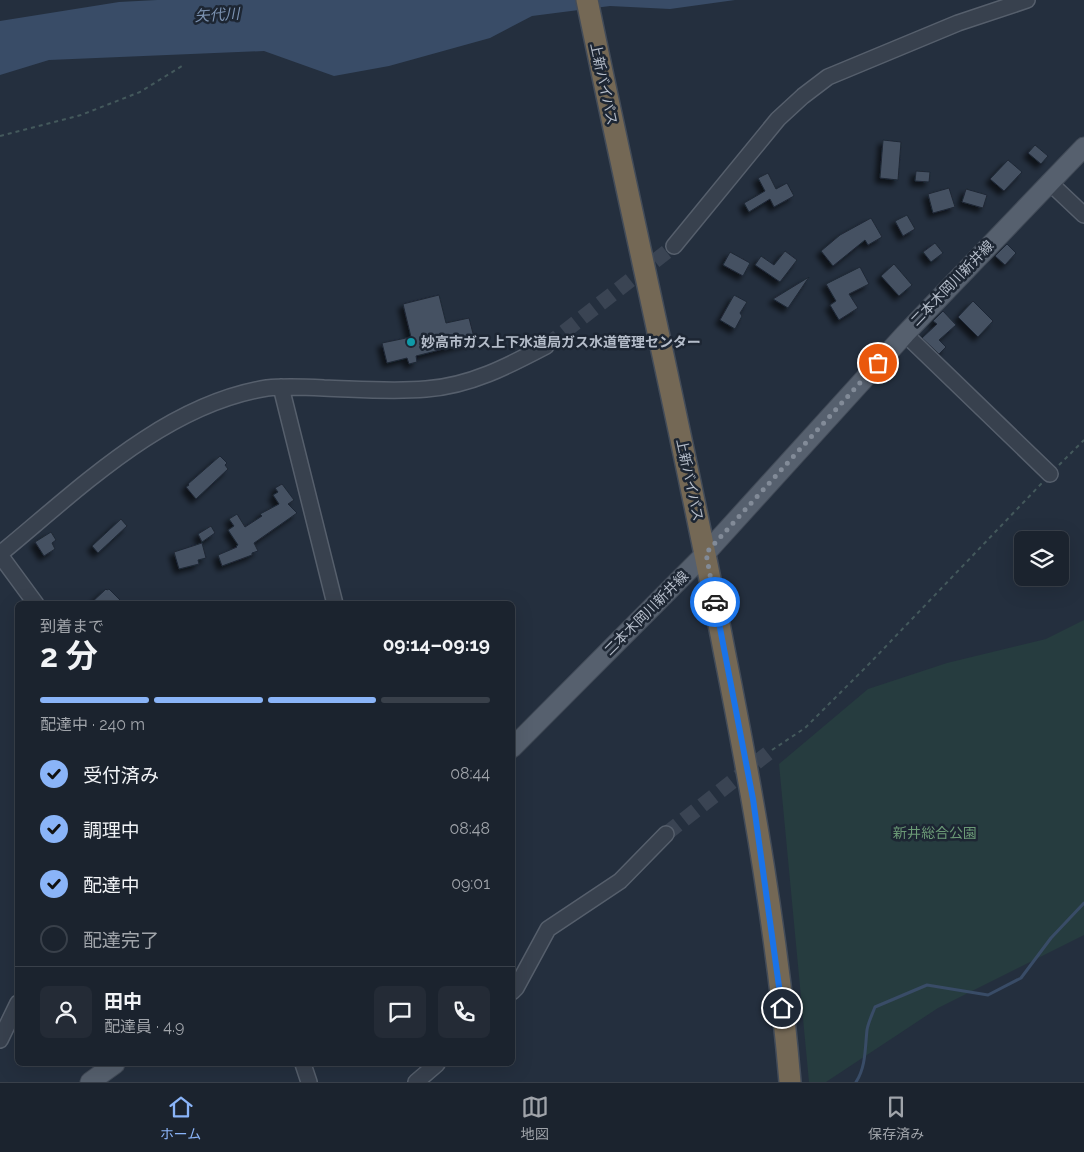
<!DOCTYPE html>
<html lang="ja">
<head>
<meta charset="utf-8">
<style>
  :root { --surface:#1b232e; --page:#242b36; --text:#f1f3f6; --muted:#a0a4aa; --line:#39404a; --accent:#8ab4f8 }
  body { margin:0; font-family:Raleway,"Noto Sans JP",sans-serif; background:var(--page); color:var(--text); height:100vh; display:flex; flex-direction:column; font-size:19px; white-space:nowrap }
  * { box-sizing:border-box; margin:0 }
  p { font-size:16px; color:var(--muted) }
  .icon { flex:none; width:28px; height:28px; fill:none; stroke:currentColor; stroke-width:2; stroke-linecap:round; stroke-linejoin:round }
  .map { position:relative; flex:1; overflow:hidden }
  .panel { position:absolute; left:15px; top:601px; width:500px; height:465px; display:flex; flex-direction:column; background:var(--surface); border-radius:8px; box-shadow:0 5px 20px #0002,0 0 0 1px var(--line) }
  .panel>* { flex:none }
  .tools { position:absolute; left:1014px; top:531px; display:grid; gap:10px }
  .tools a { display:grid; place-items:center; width:55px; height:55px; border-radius:8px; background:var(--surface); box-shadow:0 5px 20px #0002,0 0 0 1px var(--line); font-size:25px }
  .pin { position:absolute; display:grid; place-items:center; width:42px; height:42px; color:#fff; margin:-21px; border:2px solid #fff; border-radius:50%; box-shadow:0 1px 5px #0007 }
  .courier { position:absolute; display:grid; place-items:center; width:50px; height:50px; margin:-25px; border:4px solid #1a73e8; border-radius:50%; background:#fff; color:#222; box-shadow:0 1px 6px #0007 }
  .headline em { font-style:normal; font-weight:700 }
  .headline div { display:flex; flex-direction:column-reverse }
  .headline { display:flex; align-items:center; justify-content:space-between; height:85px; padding:0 25px }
  h1 { font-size:32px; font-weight:700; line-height:38px }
  .bar { display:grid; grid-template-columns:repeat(4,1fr); gap:8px 5px; align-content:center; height:60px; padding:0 25px }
  .bar i { height:6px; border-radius:4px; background:var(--line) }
  .bar .active { background:var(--accent) }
  .bar p { grid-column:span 4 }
  .line { display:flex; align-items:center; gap:12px; padding:0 25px; border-top:1px solid var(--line) }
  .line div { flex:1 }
  .round { display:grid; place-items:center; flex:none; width:52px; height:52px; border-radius:8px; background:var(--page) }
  ol { padding:0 25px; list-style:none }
  li { display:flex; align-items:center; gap:15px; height:55px }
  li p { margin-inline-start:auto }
  li .icon { padding:5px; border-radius:50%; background:var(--accent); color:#111; stroke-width:4 }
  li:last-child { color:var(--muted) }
  li i { width:28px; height:28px; border:2px solid var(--line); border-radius:50% }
  .tabs { display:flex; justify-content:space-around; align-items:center; height:70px; border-top:1px solid var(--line); background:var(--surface); font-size:14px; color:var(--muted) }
  .tabs a { display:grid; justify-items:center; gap:2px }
  .tabs .active { color:var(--accent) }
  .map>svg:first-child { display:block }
  .green { fill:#263c3f }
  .water { fill:#394c67 }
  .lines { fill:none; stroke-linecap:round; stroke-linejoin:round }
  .stream { stroke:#394c67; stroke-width:3 }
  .building { fill:#455162; stroke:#1f2835; filter:url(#shadow) }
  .minor-tunnel { stroke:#3a4453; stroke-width:15; stroke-dasharray:15 8; stroke-linecap:butt }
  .minor-casing { stroke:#565f6c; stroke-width:18 }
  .major-casing { stroke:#414a57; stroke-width:21 }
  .highway-casing { stroke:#434c59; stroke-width:24 }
  .path { stroke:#44595c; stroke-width:2; stroke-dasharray:4 4; stroke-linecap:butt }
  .minor { stroke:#38414e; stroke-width:15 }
  .major { stroke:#56606e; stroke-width:19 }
  .highway { stroke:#746855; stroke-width:21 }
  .done { stroke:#828b98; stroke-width:5; stroke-dasharray:0 9 }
  .route { stroke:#1a73e8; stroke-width:6 }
  .culture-dot { fill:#0f9aa8; stroke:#1d2633; stroke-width:2 }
  .labels { text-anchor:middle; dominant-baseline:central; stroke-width:5; stroke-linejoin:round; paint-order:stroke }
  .street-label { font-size:14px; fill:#b4bcc9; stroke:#1d2633 }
  .poi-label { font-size:14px; font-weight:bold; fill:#b4bcc9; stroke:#1d2633; text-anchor:start }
  .park-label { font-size:14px; fill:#6b9a76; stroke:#1d2633 }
  .water-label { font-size:15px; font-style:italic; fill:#7c92b1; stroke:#1d2633 }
</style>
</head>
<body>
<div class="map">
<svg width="1084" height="1082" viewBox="0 0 1084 1082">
  <defs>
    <filter id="shadow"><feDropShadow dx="-4.5" dy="4.5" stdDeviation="2.5" flood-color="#0009"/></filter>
  </defs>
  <rect width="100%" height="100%" fill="#242f3e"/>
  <path class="green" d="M1084 620V935L938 1008 826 1082H809L779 764 868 689 947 663 1046 639Z"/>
  <path class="water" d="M157 0H735L670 9 610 6 532 16 490 38 389 66 334 76 264 51 49 60 0 75V21L119 2Z"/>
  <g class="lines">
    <path class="stream" d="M856 1082C866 1067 865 1048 867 1030 868 1023 872 1015 875 1007L927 985 988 995 1021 978 1051 938 1084 903"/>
  </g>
  <path class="building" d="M883 140 901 142 898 180 880 178Z
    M1035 145 1048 156 1041 164 1028 153Z
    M1008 160 1022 172 1004 191 990 179Z
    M916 171 930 172 929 182 915 181Z
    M768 173 776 189 787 183 794 196 774 207 770 199 749 212 744 203 765 191 758 178Z
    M949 188 955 207 933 213 928 194Z
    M966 189 987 195 983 208 962 202Z
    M907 215 915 229 903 236 895 221Z
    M871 218 882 237 868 245 865 240 833 266 821 251 840 235Z
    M935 243 943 253 931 262 923 252Z
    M1007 244 1016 253 1005 265 995 256Z
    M785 251 797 260 780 282 755 265 761 256 774 265Z
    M730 252 750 263 743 276 723 265Z
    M894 264 912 285 899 296 881 276Z
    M860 267 869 284 849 294 858 308 839 320 830 305 836 301 826 284Z
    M809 277 788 308 773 299Z
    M439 295 446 323 469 318 475 341 416 356 417 362 409 364 407 358 387 363 382 343 411 337 403 304Z
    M734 295 747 302 740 313 742 316 735 329 720 320Z
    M973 301 993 321 978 337 958 317Z
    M943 311 956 325 939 340 946 347 939 354 922 338 937 324 933 321Z
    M220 456 227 463 225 465 228 469 196 499 186 487 189 485 188 484Z
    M282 484 294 500 288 504 297 513 254 543 258 551 252 553V555L222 566 218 555 237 547 236 546 238 545 228 530 234 526 229 519 237 514 245 527 262 516 260 514 279 504 273 495 278 492 275 488Z
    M121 519 127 526 98 553 92 546Z
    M211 526 215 533 202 542 198 534Z
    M51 532 56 540 52 543 55 549 44 556 35 542Z
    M202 543 206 558 198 560 199 564 179 569 174 552Z
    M106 589 107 590 109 589 124 604H90Z"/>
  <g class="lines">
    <path class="minor-tunnel" d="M546 346 674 246
      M666 834 772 750"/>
    <g class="minor-casing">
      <path id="minor" d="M1049 182 1084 215
        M674 246 778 119 803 96 828 77 958 23 1027 0
        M905 334 1050 474
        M281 387 335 604
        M0 553 6 549C82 486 166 404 267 388 285 386 305 387 324 388 357 389 392 392 426 389 470 386 508 366 546 346
        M0 555 36 604
        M512 992 516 988 548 929 620 881 666 834
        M0 1040 18 1003
        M303 1064 309 1082
        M416 1082 437 1064"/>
    </g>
    <g class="major-casing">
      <path id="major" d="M512 748 706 553 905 334 1084 147
        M90 1082 115 1064"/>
    </g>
    <g class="highway-casing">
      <path id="highway" d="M587 0C632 219 683 436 725 655 753 796 778 938 790 1082"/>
    </g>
    <path class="path" d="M0 136 81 115 140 92 182 66
      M1059 465 1084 440
      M772 750 805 728 869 664 1042 483"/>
    <use href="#minor" class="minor"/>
    <use href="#major" class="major"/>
    <use href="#highway" class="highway"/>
  </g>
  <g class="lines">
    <path class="done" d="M715 602 706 553 878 363"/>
    <path class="route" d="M715 602 753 799 782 1008"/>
  </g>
  <circle class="culture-dot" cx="411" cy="342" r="5"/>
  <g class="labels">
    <g class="street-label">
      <text transform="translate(604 84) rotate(78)">上新バイパス</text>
      <text transform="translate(952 283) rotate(-46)">二本木岡川新井線</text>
      <text transform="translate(690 480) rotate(78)">上新バイパス</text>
      <text transform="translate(646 613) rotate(-45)">二本木岡川新井線</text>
    </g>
    <g class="poi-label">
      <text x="421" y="342">妙高市ガス上下水道局ガス水道管理センター</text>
    </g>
    <g class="park-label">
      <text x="935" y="833">新井総合公園</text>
    </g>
    <g class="water-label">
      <text transform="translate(217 15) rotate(-3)">矢代川</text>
    </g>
  </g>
</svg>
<div class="tools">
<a><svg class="icon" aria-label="layers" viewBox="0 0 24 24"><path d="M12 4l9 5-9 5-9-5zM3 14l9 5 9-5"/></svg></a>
</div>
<div class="pin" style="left:878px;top:363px;background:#ea580c"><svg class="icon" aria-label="bag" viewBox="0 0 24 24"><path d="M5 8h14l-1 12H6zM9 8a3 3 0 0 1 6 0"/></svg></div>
<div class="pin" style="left:782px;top:1008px;background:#1f2937"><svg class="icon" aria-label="home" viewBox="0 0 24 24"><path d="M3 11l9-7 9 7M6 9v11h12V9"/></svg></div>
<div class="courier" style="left:715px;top:602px"><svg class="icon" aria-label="car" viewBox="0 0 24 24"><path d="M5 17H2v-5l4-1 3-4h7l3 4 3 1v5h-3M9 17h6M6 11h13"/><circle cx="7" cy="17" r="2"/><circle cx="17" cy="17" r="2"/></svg></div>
<section class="panel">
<div class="headline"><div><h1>2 分</h1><p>到着まで</p></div><em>09:14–09:19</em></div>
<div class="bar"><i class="active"></i><i class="active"></i><i class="active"></i><i></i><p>配達中 · 240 m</p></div>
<ol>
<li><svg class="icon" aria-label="check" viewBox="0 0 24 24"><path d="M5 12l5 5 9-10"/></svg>受付済み<p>08:44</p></li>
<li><svg class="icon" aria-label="check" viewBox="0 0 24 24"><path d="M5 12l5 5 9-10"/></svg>調理中<p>08:48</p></li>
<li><svg class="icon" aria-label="check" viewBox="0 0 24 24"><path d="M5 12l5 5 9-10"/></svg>配達中<p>09:01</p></li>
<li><i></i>配達完了</li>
</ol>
<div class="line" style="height:90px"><a class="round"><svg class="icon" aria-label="person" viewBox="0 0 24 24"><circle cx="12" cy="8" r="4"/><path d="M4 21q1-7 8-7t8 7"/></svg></a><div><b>田中</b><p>配達員 · 4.9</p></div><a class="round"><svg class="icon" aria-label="chat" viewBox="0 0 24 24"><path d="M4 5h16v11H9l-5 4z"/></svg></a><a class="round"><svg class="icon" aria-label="phone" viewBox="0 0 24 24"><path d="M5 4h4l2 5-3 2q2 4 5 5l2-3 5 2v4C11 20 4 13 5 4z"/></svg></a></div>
</section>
</div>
<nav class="tabs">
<a class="active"><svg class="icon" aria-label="home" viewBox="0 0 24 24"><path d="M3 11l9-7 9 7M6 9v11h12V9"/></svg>ホーム</a>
<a><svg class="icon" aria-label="map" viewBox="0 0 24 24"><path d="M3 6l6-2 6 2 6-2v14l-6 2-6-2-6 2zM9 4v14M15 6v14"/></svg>地図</a>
<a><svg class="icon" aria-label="saved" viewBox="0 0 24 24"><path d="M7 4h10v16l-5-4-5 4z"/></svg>保存済み</a>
</nav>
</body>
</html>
